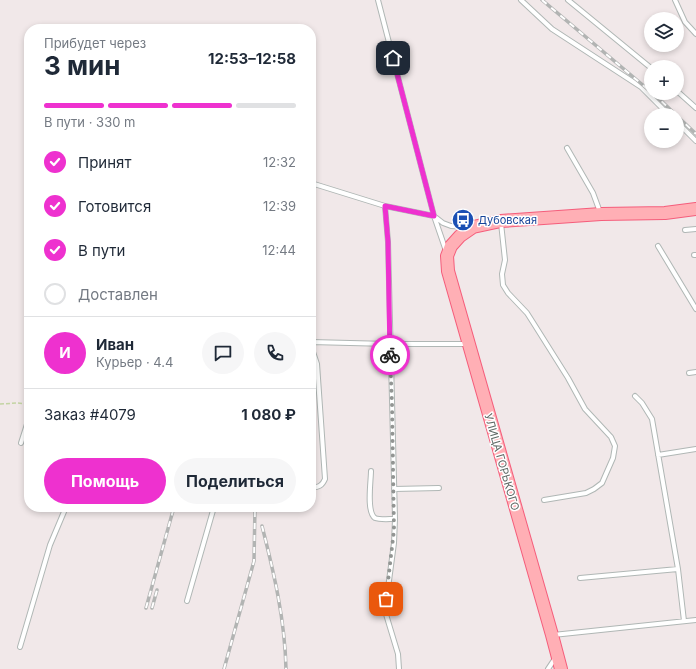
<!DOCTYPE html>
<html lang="ru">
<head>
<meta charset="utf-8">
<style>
  :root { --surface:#fff; --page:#f6f6f7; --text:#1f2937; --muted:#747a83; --line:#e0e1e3; --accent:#ee31cf }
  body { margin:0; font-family:Inter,sans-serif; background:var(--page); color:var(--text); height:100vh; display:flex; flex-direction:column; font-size:15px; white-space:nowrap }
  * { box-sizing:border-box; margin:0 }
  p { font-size:13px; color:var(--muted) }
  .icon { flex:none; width:22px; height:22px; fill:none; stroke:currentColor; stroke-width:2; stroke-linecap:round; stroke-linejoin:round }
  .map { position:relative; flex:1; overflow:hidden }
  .side { position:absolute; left:24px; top:24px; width:292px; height:488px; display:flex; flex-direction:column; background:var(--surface); border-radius:16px; box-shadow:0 2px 6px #0003 }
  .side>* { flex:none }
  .fabs { position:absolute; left:644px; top:12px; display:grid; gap:8px }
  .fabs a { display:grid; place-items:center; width:40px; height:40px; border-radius:50%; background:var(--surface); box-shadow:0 2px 6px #0003; font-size:20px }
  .pin { position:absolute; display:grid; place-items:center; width:34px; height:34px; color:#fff; margin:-17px; border-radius:8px; box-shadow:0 2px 6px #0006 }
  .courier { position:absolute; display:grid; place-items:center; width:40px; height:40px; margin:-20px; border:3px solid #ee31cf; border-radius:50%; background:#fff; color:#222; box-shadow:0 1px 5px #0007 }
  .headline em { font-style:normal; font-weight:700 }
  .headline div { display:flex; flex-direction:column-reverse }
  .headline { display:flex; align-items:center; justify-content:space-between; height:68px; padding:0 20px }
  h1 { font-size:26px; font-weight:700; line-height:30px }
  .bar { display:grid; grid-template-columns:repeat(4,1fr); gap:6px 4px; align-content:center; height:48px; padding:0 20px }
  .bar i { height:5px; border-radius:3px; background:var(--line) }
  .bar .active { background:var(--accent) }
  .bar p { grid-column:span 4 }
  .line { display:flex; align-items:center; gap:10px; padding:0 20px; border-top:1px solid var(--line) }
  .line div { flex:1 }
  .round { display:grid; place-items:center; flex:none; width:42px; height:42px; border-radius:21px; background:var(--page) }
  ol { padding:0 20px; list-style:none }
  li { display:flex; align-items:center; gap:12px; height:44px }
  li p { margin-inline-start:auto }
  li .icon { padding:4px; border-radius:50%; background:var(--accent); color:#fff; stroke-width:4 }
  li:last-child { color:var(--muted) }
  li i { width:22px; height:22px; border:2px solid var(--line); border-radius:50% }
  .action { display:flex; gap:8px; margin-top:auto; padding:8px 20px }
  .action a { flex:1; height:46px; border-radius:24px; background:var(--accent); color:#fff; font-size:16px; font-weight:700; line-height:46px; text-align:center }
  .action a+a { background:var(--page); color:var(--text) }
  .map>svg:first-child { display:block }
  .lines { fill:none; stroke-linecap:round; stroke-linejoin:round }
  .lane-casing { stroke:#b0b7b5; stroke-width:6 }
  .primary-casing { stroke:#f55d7b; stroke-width:14 }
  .path { stroke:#c3d4a3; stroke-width:1.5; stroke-dasharray:4 2; stroke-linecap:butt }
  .lane { stroke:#fff; stroke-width:4 }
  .primary { stroke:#ffafb5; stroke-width:12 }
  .rail-casing { stroke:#b2b4b3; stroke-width:3.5 }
  .rail { stroke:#fff; stroke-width:2; stroke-dasharray:6; stroke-linecap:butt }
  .done { stroke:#929593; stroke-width:4; stroke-dasharray:0 7.2 }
  .route { stroke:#ee31cf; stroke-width:5 }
  .labels { text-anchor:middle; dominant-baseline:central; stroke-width:3; stroke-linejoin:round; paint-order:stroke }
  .transit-label { font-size:11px; fill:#164399; stroke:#fff; text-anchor:start }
  .street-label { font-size:11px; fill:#5f6865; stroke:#fff }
</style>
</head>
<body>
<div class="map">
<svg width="696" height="669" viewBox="0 0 696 669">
  <rect width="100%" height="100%" fill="#f1e8e9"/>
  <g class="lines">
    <g class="lane-casing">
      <path id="lane" d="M378 0 434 216 446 251
        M521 0 552 29 641 87 669 115
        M568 0 651 68
        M675 0 685 22 696 34
        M677 91 696 108
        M677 122 696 141
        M567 148 593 193 600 212
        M311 183 385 206 434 216 443 223 451 226 467 227
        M385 206 388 242 395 519 394 543 385 611 398 654 399 669
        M501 223 505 260 502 274 503 285 508 293 527 313 534 324 568 378 585 409 611 437 615 446 613 458 602 483 594 489 586 493 544 500
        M685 230 696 229
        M658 246 696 309
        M694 255H696
        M311 342 389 344H467
        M311 346 317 364 325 479C322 486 319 487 311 488
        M689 373 696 372
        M635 396 642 403 652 419 678 569 684 621
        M21 443 29 418
        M658 455 696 449
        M371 471C371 481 366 512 375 518 380 520 389 519 395 519
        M394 489 439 488
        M580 578 678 569
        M187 601 214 507
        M553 635 696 620
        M20 647 50 545 66 507
        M548 669 556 657"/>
    </g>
    <g class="primary-casing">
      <path id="primary" d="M561 669 552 635 448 271 447 256 451 246 460 236 473 227 501 221 601 214 665 213 696 209"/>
    </g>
    <path class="path" d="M0 404 17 403 29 404"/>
    <use href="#lane" class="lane"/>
    <use href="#primary" class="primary"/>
    <g class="rail-casing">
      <path id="rail" d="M542 0 651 92
        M653 93 676 115
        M677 116 696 134
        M262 526C274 573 285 620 286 669
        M146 608 174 507
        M152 608 157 590
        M224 669 254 561 255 507"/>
    </g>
    <use href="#rail" class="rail"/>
  </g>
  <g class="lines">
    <path class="done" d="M386 599 394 530 392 404 390 355"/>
    <path class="route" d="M390 355 388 242 385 206 434 216 393 58"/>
  </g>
  <defs>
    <g id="bus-disc" transform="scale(1.15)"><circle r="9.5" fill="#1a4fb4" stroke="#fff"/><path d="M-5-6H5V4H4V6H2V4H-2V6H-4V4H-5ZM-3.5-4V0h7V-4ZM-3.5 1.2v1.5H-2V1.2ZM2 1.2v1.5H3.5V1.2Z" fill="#fff"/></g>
  </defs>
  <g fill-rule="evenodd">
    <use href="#bus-disc" x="463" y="220"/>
  </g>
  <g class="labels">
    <g class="transit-label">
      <text x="478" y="220">Дубовская</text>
    </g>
    <g class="street-label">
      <text transform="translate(502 462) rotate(74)">УЛИЦА ГОРЬКОГО</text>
    </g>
  </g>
</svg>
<div class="fabs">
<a><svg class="icon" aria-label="layers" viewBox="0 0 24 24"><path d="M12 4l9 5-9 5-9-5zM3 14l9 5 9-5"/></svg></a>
<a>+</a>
<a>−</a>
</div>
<div class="pin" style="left:386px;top:599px;background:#ea580c"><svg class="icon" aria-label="bag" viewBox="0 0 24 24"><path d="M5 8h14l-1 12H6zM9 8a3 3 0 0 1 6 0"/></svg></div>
<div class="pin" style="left:393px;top:58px;background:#1f2937"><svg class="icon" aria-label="home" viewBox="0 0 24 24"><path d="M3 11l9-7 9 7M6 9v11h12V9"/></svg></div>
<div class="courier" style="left:390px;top:355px"><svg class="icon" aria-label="bike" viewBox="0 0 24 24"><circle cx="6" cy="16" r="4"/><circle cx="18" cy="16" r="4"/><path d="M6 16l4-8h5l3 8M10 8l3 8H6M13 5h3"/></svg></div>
<section class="side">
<div class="headline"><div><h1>3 мин</h1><p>Прибудет через</p></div><em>12:53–12:58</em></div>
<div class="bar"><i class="active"></i><i class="active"></i><i class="active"></i><i></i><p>В пути · 330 m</p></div>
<ol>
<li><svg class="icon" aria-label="check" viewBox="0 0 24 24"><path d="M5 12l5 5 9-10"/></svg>Принят<p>12:32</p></li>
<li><svg class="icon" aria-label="check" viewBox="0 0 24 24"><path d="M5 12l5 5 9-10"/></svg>Готовится<p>12:39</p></li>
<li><svg class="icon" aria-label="check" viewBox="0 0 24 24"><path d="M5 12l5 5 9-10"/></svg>В пути<p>12:44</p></li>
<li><i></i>Доставлен</li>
</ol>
<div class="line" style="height:72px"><b class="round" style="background:var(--accent);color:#fff">И</b><div><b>Иван</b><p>Курьер · 4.4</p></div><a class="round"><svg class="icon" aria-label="chat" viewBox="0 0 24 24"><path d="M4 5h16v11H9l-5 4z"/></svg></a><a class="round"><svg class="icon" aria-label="phone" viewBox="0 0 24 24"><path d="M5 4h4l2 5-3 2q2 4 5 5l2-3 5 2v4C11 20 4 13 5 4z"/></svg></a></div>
<div class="line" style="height:52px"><div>Заказ #4079</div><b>1 080 ₽</b></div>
<div class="action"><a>Помощь</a><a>Поделиться</a></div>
</section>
</div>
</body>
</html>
